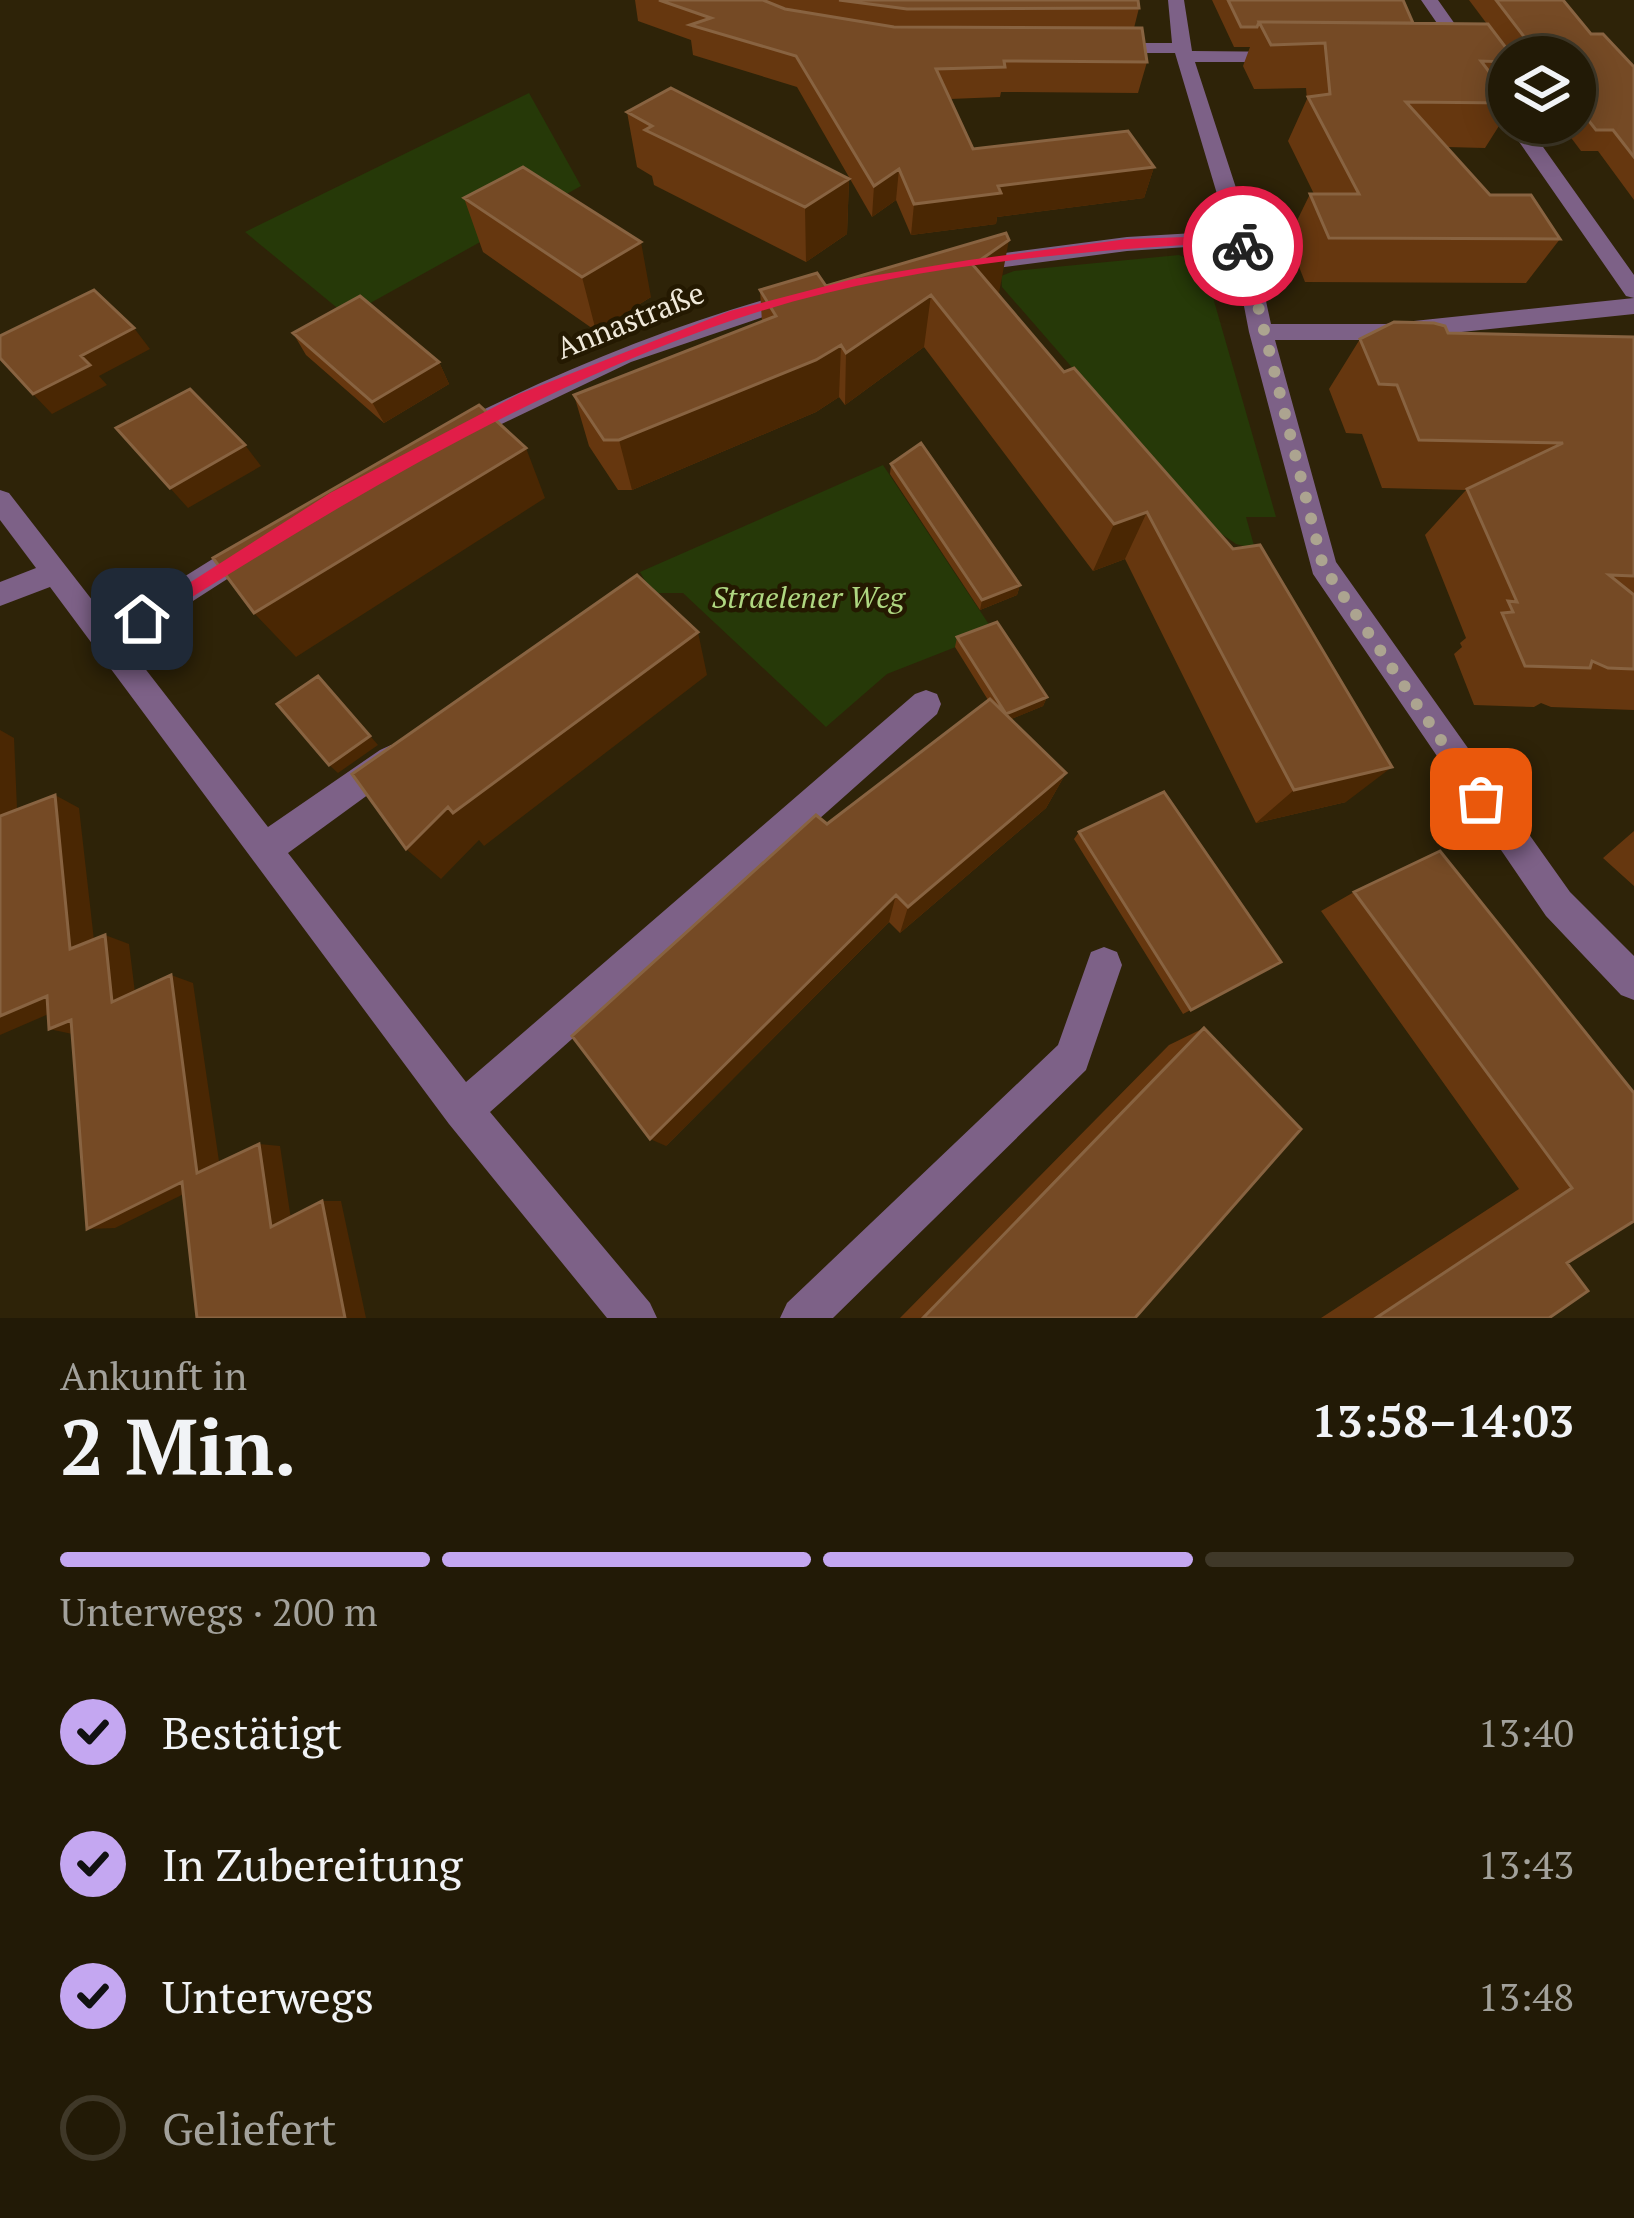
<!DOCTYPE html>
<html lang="de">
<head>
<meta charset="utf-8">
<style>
  :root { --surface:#221a06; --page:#2a2310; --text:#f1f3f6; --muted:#a2a19b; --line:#3f3828; --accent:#c4a7f1 }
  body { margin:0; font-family:"PT Serif",serif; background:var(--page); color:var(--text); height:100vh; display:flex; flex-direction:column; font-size:45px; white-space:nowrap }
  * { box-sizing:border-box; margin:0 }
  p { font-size:39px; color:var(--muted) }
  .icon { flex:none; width:66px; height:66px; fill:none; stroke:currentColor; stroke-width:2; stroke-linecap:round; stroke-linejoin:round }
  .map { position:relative; height:1318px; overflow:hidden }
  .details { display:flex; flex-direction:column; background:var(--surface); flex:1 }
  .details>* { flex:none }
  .tools { position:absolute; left:1488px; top:36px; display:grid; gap:24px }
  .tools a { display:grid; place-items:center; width:108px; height:108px; border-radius:50%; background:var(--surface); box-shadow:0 6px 30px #0003,0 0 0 3px var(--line); font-size:60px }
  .pin { position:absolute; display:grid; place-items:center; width:102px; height:102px; color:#fff; margin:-51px; border-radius:24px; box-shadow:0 6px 18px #0006 }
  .courier { position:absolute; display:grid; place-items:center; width:120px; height:120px; margin:-60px; border:9px solid #e11d48; border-radius:50%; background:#fff; color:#222; box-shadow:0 3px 15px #0007 }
  .overview em { font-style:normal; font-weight:800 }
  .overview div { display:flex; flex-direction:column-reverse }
  .overview { display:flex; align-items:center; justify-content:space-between; height:204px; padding:0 60px }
  h1 { font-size:78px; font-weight:800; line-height:90px }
  .bar { display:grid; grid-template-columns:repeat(4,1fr); gap:18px 12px; align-content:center; height:144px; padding:0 60px }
  .bar i { height:15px; border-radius:9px; background:var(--line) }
  .bar .on { background:var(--accent) }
  .bar p { grid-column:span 4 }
  ol { padding:0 60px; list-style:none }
  li { display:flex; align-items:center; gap:36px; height:132px }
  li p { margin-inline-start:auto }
  li .icon { padding:12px; border-radius:50%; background:var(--accent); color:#111; stroke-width:4 }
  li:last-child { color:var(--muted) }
  li i { width:66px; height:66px; border:6px solid var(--line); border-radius:50% }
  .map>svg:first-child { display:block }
  .green { fill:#263908 }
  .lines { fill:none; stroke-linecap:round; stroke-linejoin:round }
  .street { fill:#7d6187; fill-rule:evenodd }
  .wall { fill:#66370f }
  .shaded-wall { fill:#4a2703 }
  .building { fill:#754a25; stroke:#886341; stroke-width:3 }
  .route { fill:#e11d48 }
  .done { stroke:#aca490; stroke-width:12; stroke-dasharray:0 21.6 }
  .labels { text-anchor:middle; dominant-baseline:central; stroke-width:9; stroke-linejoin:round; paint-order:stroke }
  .street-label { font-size:30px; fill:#f0e9da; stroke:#241901 }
  .park-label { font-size:30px; font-style:italic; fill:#afd781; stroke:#241901 }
</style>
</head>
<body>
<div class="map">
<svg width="1634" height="1318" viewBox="0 0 1634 1318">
  <rect width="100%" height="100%" fill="#2e2308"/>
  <path class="green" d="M529 93 581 186 347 316 245 232Z
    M1179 255 1204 266 1276 517H1246L1255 549 1236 544 1210 526 1002 287 1001 276 1014 271Z
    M883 465 994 632 887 674 826 727 683 593H652L640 572Z"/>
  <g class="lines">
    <path class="street" d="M1168 0H1184L1192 51 1284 52 1293 57 1284 62H1195L1252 237 1271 324H1385L1634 298V314L1385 340H1275L1336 562 1570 892 1634 956V1000L1621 995 1546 916 1313 574 1249 332 1232 244 1127 251 967 272 956 265 967 258 1127 237 1228 231 1175 53H1104L1095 48 1104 43H1172Z
      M1421 0H1438L1476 54 1473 58H1461Z
      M1509 119V123H1526L1634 275V298L1626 296 1506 123Z
      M796 291 804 293V303L631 362 466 441 457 443 444 434 448 427C560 371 675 323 796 291Z
      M0 490 9 493 110 623 243 540H263L267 548 263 556 126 644 268 827 380 750 391 745 402 750 407 760 402 770 288 853 466 1082 915 694 926 690 937 694 941 704 937 714 490 1112 650 1303 657 1318H607L449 1124 50 587 0 606V582L36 568 0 520Z
      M1104 947 1117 952 1122 965 1086 1070 833 1318H780L787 1303 1058 1045 1091 952Z"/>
  </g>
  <path class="wall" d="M635 0H1138L1139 8 1134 28 1147 62 1138 93 1001 92 1000 97 950 99 973 149 1154 167 1144 198 997 217 996 224 911 235 896 200 872 217 797 87 693 55 691 40 638 21Z
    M1212 0H1403L1413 23 1487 24 1469 0H1563L1591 34 1634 67V200L1598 151H1581L1560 123H1575V57H1509V91L1503 83 1501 87 1509 98V110L1485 148 1447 147 1490 195 1560 239 1526 283 1305 282 1288 239 1310 194H1314L1288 141 1307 99 1306 88 1254 89 1243 66 1250 47H1234Z
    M627 112 849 179 847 234 806 262 654 185 652 176 637 167Z
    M464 198 651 297 596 331 483 252Z
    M826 286 999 293 1346 802 1256 823 1125 559 1093 571 924 347 845 405 839 397 816 412 632 490H618L589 446 574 395 762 322 760 290Z
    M293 333 439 362 449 384 384 423 306 355Z
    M1448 333 1634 337V710L1551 707 1541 703 1534 707 1474 705 1454 654 1462 647 1460 643 1466 638 1425 535 1466 490 1382 488 1362 434 1346 433 1329 389 1360 339Z
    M891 464 1020 585 1017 595 980 610 890 474Z
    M957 637 1047 697 1043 706 1011 719 1066 773 1046 808 900 933 889 922 666 1146 827 824 988 700 955 647Z
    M1634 831V886L1603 858Z
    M1079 832 1281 962 1183 1014 1074 839Z
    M1354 892 1634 1093 1567 1263 1549 1318H1321L1519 1189 1321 911Z
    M1204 1028 1135 1318H900L1169 1045Z"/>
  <path class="shaded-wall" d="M1154 167 1144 198 997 217 996 224 911 235 914 204 998 186Z
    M899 169 896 200 872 217 874 186Z
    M849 179 847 234 806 262 805 207Z
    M1009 240 999 293 964 318 973 265Z
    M641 242 651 297 596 331 582 277Z
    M931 295 924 347 845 405 846 353Z
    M134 328 150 349 99 376 107 385 52 414 33 394 81 356Z
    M841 345 839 397 816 412 632 490 619 440Z
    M439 362 449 384 384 423 372 402Z
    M245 445 261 466 188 508 170 488Z
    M526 448 545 498 296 657 254 613Z
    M1147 512 1125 559 1093 571 1114 524Z
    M1020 585 1017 595 980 610 982 600Z
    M698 632 707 675 484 846 479 840 441 879 406 849 448 807Z
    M326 685 378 745 338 773 329 765Z
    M1047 697 1043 706 1002 723 1006 714Z
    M0 730 14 738 18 832 0 823Z
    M1392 767 1346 802 1256 823 1294 790Z
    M1066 773 1046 808 900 933 908 907Z
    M55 795 79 808 96 958 70 949Z
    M896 895 889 922 666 1146 650 1139Z
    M105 935 129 944 137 1009 112 1002Z
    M171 975 193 983 221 1175 197 1173Z
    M47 996 74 1003 0 1035V1016Z
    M71 1020 77 1035 49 1029Z
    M259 1144 280 1146 292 1226 271 1227Z
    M182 1182 206 1183 115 1228 87 1229Z
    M322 1201H341L366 1318H345Z"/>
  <path class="building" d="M659 0H763L785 9 894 27 1142 28 1147 62 1004 61 1005 67 936 69 973 149 1128 131 1154 167 998 186 1001 193 914 204 899 169 874 186 796 56 690 25 711 18Z
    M839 0H1138L1139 8 907 9Z
    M1228 0H1403L1413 23 1259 22 1257 27H1241Z
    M1496 0H1563L1591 34H1603L1634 67V157L1613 130H1596L1575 103V57H1513L1506 48 1532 47Z
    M1259 22 1488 24 1513 57H1509V62L1481 61 1509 98V103L1406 102 1490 195H1531L1560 239 1329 238 1310 194H1359L1308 97 1330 94 1325 43 1271 45Z
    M671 88 849 179 805 207 645 130 652 126 627 112Z
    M523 167 641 242 582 277 464 198Z
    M1006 233 1009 240 973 265 1064 372 1074 368 1233 549 1260 545 1392 767 1294 790 1147 512 1114 524 931 295 846 353 841 345 816 360 619 440H604L574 395 776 316 760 290 817 273 826 286Z
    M94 290 134 328 81 356 90 365 33 394 0 358V336Z
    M360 296 439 362 372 402 293 333Z
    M1394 322 1434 323 1445 326 1448 333 1634 337V576L1609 575 1634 595V669L1608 668 1592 661 1590 668 1525 666 1502 613 1513 612 1508 601 1517 602 1467 489 1563 443 1419 440 1397 385 1379 384 1360 339Z
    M190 389 245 445 170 488 116 428Z
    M479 405 526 448 254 613 213 558Z
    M921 443 1020 585 982 600 891 464Z
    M637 575 698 632 453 813 448 807 406 849 352 774Z
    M997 622 1047 697 1006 714 957 637Z
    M318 676 370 736 329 765 277 704Z
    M990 699 1066 773 908 907 896 895 650 1139 572 1036 816 815 827 824Z
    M1164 792 1281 962 1191 1010 1079 832Z
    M55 795 70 949 105 935 112 1002 171 975 197 1173 259 1144 271 1227 322 1201 345 1318H197L182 1182 87 1229 71 1020 49 1029 47 996 0 1016V816Z
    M1440 851 1634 1093V1221L1567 1263 1588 1291 1549 1318H1376L1572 1188 1354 892Z
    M1204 1028 1301 1129 1135 1318H923Z"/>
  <path class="route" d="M1246 235 1250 246 1243 251 1235 242C1071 251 896 266 739 318 527 389 337 506 149 624H135L133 619 330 493 519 394 730 311 853 279 969 260 1127 239Z"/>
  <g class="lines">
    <path class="done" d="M1243 246 1323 566 1481 799"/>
  </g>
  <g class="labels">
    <g class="street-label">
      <text transform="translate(630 320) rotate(-22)">Annastraße</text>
    </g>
    <g class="park-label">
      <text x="808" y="597">Straelener Weg</text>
    </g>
  </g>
</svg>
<div class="tools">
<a><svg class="icon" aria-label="layers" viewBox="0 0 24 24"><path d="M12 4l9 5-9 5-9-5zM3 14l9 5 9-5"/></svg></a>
</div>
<div class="pin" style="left:1481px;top:799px;background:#ea580c"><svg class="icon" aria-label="bag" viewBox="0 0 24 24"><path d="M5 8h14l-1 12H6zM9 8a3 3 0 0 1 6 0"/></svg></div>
<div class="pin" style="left:142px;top:619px;background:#1f2937"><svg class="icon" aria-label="home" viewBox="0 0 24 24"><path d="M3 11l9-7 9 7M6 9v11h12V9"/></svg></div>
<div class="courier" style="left:1243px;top:246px"><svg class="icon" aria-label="bike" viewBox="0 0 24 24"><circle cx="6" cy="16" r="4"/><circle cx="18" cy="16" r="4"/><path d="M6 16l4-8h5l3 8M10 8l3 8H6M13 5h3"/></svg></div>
</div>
<section class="details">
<div class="overview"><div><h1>2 Min.</h1><p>Ankunft in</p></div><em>13:58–14:03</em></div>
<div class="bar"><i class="on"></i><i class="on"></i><i class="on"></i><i></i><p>Unterwegs · 200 m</p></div>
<ol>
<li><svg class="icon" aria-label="check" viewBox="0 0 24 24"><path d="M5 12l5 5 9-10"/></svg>Bestätigt<p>13:40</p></li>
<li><svg class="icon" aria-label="check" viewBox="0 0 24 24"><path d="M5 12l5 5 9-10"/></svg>In Zubereitung<p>13:43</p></li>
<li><svg class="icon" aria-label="check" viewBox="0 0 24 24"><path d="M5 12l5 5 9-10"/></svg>Unterwegs<p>13:48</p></li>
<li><i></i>Geliefert</li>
</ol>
</section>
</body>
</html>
